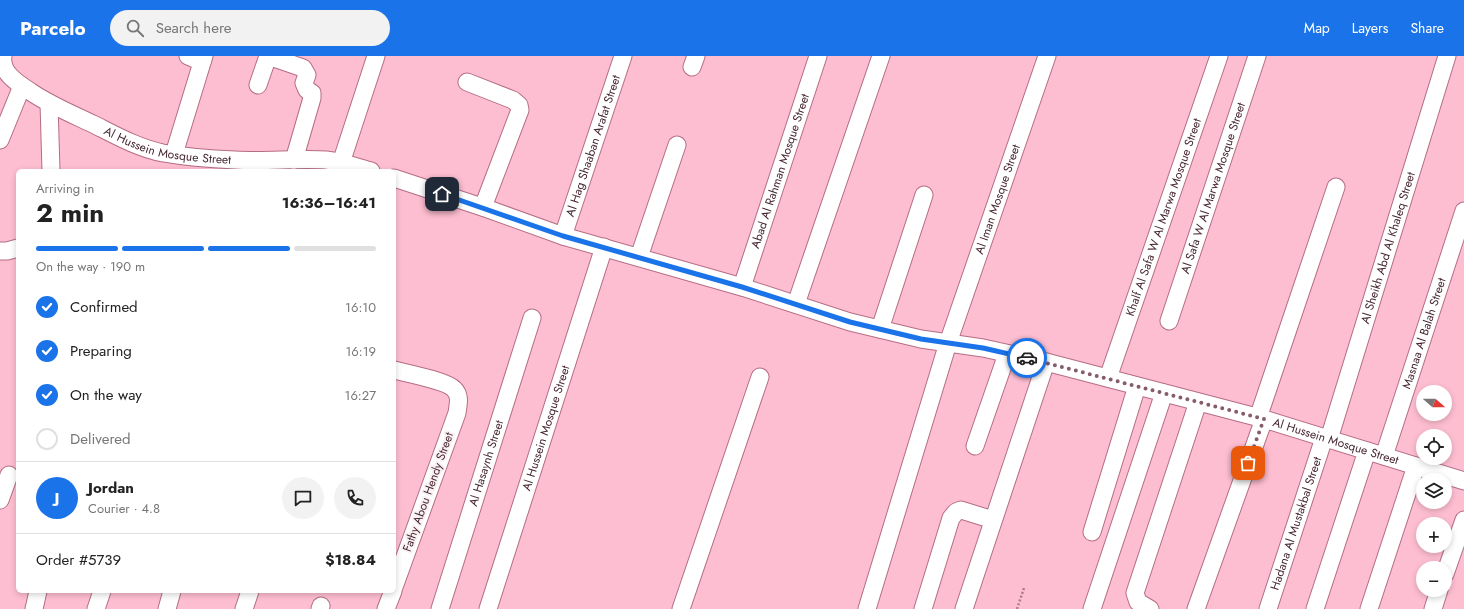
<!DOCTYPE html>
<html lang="en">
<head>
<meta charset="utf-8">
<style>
  :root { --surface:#fff; --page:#f2f2f2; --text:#222; --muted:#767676; --line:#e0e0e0; --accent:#1a73e8 }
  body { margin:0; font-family:Jost,sans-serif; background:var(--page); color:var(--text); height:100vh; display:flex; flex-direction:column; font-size:15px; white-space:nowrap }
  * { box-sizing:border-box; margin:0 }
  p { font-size:13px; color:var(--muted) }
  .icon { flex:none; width:22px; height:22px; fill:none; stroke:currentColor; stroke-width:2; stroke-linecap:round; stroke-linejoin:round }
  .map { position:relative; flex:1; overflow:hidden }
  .panel { position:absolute; left:16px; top:113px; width:380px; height:424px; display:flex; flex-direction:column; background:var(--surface); border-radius:6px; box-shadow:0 2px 6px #0003 }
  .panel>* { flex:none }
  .needle { width:26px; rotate:110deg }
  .buttons { position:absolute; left:1416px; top:329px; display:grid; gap:8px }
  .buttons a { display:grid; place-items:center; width:36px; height:36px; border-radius:50%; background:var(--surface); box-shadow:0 2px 6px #0003; font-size:20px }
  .pin { position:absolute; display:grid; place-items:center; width:34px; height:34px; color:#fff; margin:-17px; border-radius:8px; box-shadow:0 2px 6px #0006 }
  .courier { position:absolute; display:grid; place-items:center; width:40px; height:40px; margin:-20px; border:3px solid #1a73e8; border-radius:50%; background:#fff; color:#222; box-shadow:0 1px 5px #0007 }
  .overview em { font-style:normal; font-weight:700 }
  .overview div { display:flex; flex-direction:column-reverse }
  .overview { display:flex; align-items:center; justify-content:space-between; height:68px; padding:0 20px }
  h1 { font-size:26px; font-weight:700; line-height:30px }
  .bar { display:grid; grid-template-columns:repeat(4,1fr); gap:6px 4px; align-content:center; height:48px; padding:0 20px }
  .bar i { height:5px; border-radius:3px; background:var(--line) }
  .bar .selected { background:var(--accent) }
  .bar p { grid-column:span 4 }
  .line { display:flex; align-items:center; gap:10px; padding:0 20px; border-top:1px solid var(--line) }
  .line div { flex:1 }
  .round { display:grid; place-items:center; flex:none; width:42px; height:42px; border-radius:21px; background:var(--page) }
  ol { padding:0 20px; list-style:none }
  li { display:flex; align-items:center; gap:12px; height:44px }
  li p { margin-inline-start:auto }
  li .icon { padding:4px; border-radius:50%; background:var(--accent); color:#fff; stroke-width:4 }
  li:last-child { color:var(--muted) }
  li i { width:22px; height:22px; border:2px solid var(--line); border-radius:50% }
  header { display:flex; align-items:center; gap:24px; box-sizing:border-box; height:56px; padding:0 20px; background:var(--accent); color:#fff }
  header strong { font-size:19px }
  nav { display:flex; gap:22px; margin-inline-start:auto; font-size:14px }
  .search { width:280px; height:36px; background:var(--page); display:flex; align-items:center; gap:10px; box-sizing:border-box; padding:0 14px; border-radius:22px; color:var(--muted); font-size:15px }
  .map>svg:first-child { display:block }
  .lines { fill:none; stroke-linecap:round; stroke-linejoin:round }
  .minor-casing { stroke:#b56d85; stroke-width:19 }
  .path { stroke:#ad7c8b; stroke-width:2.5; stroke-dasharray:2 2; stroke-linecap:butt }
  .minor { stroke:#fff; stroke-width:17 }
  .done { stroke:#865c69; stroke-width:4; stroke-dasharray:0 7.2 }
  .route { stroke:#1a73e8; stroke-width:5 }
  .labels { text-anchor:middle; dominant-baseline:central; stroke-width:4; stroke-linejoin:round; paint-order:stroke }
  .street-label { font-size:12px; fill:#462731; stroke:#f9f1f3 }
</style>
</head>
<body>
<header>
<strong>Parcelo</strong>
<div class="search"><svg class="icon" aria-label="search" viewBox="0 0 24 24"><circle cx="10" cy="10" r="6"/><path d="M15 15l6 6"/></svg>Search here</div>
<nav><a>Map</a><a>Layers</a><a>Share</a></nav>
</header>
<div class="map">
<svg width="1464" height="553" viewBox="0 0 1464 553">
  <rect width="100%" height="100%" fill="#febed1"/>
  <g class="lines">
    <g class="minor-casing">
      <g id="minor">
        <path id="s1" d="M3 0C0 17 19 28 31 36 50 49 72 58 93 68 115 79 138 92 163 97 186 101 212 103 235 104 266 106 296 102 326 104 342 106 356 111 371 115"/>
        <path d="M188 0 202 6"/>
        <path d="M692 11 696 0"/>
        <path d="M467 26 513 44 519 49 520 54 483 151"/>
        <path d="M258 29 268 0 303 12 307 19 304 27 307 34 312 37V42L294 104"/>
        <path d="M49 47 51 115"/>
        <path d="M0 84 22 30"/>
        <path d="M174 98 204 0"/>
        <path d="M341 107 376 0"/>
        <path id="s2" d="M394 122 488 153 563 180 742 231 850 266 921 283 983 292 1046 306 1264 363 1464 425"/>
        <path id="s3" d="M563 180 623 0"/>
        <path d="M0 195H7L18 192"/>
        <path d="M639 201 677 89"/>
        <path id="s4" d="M742 231 818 0"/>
        <path d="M796 248 881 0"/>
        <path id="s5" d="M1169 265 1257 0"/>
        <path d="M880 273 924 139"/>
        <path d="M394 314C406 317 447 325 454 333 461 340 458 349 457 357L394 531"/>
        <path id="s6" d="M1108 322 1219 0"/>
        <path d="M1258 362 1336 131"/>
        <path id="s7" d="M1329 383 1447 0"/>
        <path d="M975 390 1007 298"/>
        <path id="s8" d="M1384 400 1464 155"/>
        <path d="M0 444 9 419"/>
        <path d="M1092 476 1137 330"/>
        <path d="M1445 518 1464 464"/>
        <path d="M34 553 38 535"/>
        <path d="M96 553 102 535"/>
        <path d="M167 553 172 535"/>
        <path d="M244 553 250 535"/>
        <path d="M320 553 321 550"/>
        <path d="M386 553 393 535"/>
        <path id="s9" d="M440 553 532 262"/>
        <path id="s10" d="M488 553 604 191"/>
        <path d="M681 553 760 321"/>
        <path id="s11" d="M867 553 948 287 1047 0"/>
        <path d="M923 553 951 462 956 456 961 454 993 464"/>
        <path d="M964 553 1046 306"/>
        <path d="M1092 553 1164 337"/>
        <path d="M1150 553 1138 546 1135 537 1198 346"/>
        <path d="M1196 553 1264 363"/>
        <path id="s12" d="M1268 553 1324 382"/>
        <path d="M1315 553 1367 395"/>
        <path d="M1369 553 1416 410"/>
        <path d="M1433 553 1439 534"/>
      </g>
    </g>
    <path class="path" d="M1017 553 1024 532"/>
    <use href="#minor" class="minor"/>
  </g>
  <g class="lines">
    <path class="done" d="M1027 302 1264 363 1248 407"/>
    <path class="route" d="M442 138 563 180 742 231 850 266 921 283 983 292 1027 302"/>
  </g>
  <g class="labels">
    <g class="street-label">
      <text stroke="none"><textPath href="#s1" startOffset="197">Al Hussein Mosque Street</textPath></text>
      <text stroke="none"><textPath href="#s3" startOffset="95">Al Hag Shaaban Arafat Street</textPath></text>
      <text stroke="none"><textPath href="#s4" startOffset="122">Abad Al Rahman Mosque Street</textPath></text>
      <text stroke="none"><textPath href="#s5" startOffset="140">Al Safa W Al Marwa Mosque Street</textPath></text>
      <text stroke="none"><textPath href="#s11" startOffset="430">Al Iman Mosque Street</textPath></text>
      <text stroke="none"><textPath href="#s6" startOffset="170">Khalf Al Safa W Al Marwa Mosque Street</textPath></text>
      <text stroke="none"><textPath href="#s7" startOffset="200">Al Sheikh Abd Al Khaleq Street</textPath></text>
      <text stroke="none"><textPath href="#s8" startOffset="129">Masnaa Al Balah Street</textPath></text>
      <text stroke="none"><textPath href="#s10" startOffset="190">Al Hussein Mosque Street</textPath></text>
      <text stroke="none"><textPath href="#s2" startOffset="979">Al Hussein Mosque Street</textPath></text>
      <text stroke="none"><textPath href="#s9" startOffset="153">Al Hasaynh Street</textPath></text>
      <text transform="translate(428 436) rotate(-70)">Fathy Abou Hendy Street</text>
      <text stroke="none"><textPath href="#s12" startOffset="90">Hadana Al Mustakbal Street</textPath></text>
    </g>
  </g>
</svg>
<div class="buttons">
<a><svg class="needle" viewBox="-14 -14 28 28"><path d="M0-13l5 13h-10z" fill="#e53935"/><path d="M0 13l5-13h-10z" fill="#767676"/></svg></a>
<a><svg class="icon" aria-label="locate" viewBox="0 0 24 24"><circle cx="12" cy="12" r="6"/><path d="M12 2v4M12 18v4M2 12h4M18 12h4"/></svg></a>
<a><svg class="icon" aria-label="layers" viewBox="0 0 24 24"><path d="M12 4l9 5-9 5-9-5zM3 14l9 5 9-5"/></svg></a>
<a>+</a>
<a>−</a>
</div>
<div class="pin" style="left:1248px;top:407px;background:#ea580c"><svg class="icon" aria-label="bag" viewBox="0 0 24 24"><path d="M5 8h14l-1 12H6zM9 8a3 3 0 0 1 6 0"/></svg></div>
<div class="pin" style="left:442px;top:138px;background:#1f2937"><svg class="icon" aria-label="home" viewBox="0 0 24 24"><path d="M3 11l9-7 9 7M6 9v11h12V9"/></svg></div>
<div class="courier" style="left:1027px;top:302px"><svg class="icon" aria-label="car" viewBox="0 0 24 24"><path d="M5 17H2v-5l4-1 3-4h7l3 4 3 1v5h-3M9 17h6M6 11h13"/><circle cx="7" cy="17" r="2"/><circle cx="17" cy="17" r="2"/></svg></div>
<section class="panel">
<div class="overview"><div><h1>2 min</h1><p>Arriving in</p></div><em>16:36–16:41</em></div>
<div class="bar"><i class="selected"></i><i class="selected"></i><i class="selected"></i><i></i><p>On the way · 190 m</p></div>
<ol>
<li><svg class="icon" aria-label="check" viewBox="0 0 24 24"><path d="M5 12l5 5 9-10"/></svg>Confirmed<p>16:10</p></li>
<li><svg class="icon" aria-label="check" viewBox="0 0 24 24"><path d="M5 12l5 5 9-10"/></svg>Preparing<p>16:19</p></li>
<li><svg class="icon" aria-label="check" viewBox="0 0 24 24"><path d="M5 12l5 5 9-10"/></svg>On the way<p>16:27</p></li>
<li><i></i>Delivered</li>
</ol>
<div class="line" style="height:72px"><b class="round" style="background:var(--accent);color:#fff">J</b><div><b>Jordan</b><p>Courier · 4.8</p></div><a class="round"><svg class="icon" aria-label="chat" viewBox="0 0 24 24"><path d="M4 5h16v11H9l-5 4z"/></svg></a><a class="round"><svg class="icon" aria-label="phone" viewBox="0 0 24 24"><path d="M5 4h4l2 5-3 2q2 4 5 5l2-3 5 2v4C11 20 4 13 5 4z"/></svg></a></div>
<div class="line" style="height:52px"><div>Order #5739</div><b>$18.84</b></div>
</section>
</div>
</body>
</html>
